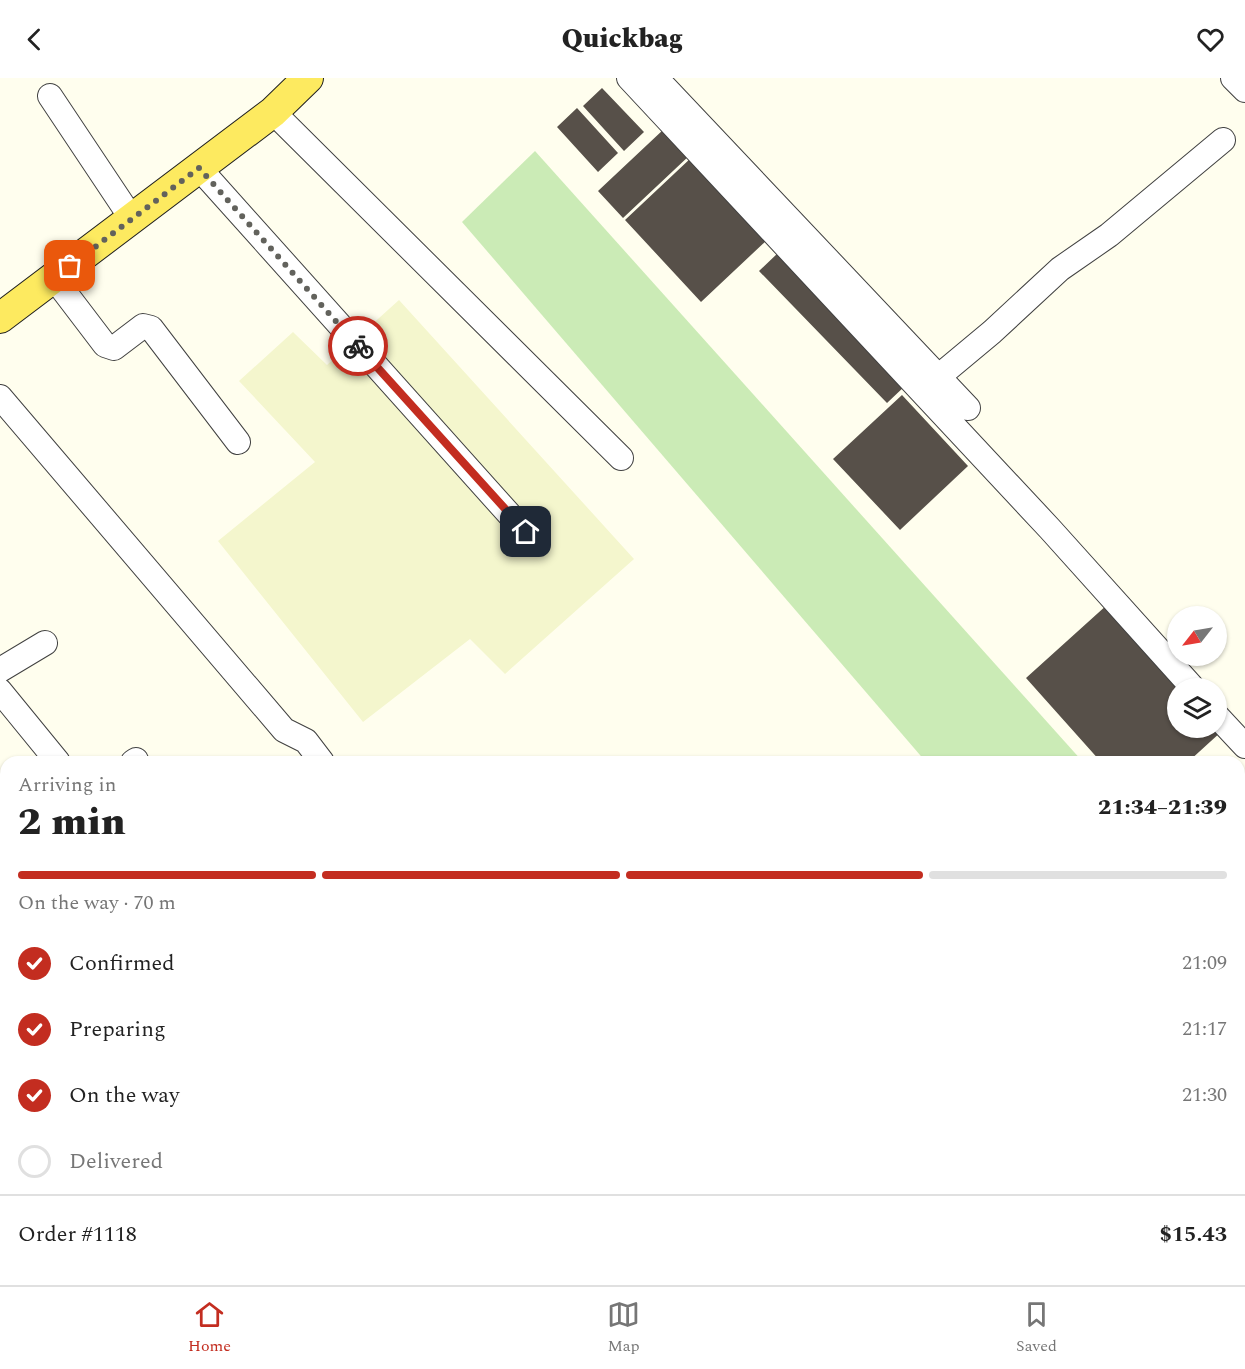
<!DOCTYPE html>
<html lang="en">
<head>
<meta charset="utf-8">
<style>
  :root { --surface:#fff; --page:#f6f6f6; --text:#222; --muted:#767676; --line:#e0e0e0; --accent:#c32d20 }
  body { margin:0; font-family:Spectral,serif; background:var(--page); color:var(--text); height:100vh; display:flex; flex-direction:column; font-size:22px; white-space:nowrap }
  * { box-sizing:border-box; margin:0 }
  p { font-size:20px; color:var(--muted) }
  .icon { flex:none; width:33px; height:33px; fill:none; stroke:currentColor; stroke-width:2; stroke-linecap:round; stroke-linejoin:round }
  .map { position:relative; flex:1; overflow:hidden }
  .details { position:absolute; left:0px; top:678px; width:1245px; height:530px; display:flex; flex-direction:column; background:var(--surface); border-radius:18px 18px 0 0; box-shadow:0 2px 4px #0004 }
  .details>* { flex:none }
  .needle { width:39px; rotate:239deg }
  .tools { position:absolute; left:1167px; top:528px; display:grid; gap:12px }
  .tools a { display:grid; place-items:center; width:60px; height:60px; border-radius:50%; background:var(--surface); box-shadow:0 2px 4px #0004; font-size:30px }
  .pin { position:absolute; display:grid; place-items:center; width:51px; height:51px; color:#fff; margin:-26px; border-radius:12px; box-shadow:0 3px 9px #0006 }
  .courier { position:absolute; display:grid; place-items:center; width:60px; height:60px; margin:-30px; border:4px solid #c32d20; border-radius:50%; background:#fff; color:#222; box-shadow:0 2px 8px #0007 }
  .summary em { font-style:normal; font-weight:800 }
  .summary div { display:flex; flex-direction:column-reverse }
  .summary { display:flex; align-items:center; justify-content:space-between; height:102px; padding:0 18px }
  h1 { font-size:39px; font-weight:800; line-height:45px }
  .bar { display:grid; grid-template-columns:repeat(4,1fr); gap:9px 6px; align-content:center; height:72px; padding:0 18px }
  .bar i { height:8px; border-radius:4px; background:var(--line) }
  .bar .current { background:var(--accent) }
  .bar p { grid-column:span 4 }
  .line { display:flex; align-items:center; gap:15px; padding:0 18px; border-top:2px solid var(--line) }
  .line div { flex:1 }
  ol { padding:0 18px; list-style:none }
  li { display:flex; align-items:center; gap:18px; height:66px }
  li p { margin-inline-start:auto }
  li .icon { padding:6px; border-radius:50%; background:var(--accent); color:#fff; stroke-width:4 }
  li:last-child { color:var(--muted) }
  li i { width:33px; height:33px; border:3px solid var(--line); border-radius:50% }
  header { display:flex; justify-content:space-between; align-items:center; height:78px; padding:0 18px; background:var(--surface); font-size:27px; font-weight:800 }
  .tab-bar { display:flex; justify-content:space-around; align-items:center; height:84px; border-top:2px solid var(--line); background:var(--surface); font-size:16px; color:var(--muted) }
  .tab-bar a { display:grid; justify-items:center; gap:3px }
  .tab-bar .current { color:var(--accent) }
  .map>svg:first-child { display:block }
  .farmland { fill:#f4f6cd }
  .green { fill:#cbebb6 }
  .building { fill:#575049 }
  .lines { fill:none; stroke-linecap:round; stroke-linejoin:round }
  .minor-casing { stroke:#414141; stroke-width:26 }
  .major-casing { stroke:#1f1f1f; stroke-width:32 }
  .minor { stroke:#fff; stroke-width:24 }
  .major { stroke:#fdea60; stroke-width:30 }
  .done { stroke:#62625c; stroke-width:6; stroke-dasharray:0 10.8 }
  .route { stroke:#c32d20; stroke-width:8 }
</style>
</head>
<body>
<header><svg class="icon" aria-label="back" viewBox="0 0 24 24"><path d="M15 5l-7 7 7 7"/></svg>Quickbag<svg class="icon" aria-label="heart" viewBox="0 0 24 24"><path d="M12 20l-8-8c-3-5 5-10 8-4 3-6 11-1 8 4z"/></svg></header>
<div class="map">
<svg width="1245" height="1207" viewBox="0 0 1245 1207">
  <rect width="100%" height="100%" fill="#fffeee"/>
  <path class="farmland" d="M399 222 634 481 505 596 470 561 363 644 218 463 315 384 239 303 293 254 327 287Z"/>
  <path class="green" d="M535 73 1083 684H926L462 144Z"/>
  <path class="building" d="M602 10 644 54 624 73 583 28Z
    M577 30 618 75 598 94 557 49Z
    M664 51 690 77 623 140 598 113Z
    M692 79 768 161 701 224 625 142Z
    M779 174 906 307 887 325 759 193Z
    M902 317 968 388 900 452 833 381Z
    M1108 526 1178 610V650H1216L1222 653 1188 684H1158L1154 680 1149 684H1101L1026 600Z"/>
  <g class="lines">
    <g class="minor-casing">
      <path id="minor" d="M629 0 1050 451 1193 610
        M656 0 968 330
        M1233 0 1245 12
        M50 18 132 141
        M273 34 621 380
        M199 90 526 455
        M54 200 105 267 114 270 143 248 151 250 238 364
        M938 299 992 254 1060 191 1109 157 1223 62
        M0 319 284 652 306 663 322 684
        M0 592 45 565
        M0 613 58 684
        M1216 637 1245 668
        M133 684 136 682
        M0 866 6 873
        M280 1202 285 1207
        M496 1202 501 1207"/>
    </g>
    <g class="major-casing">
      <path id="major" d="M0 240 273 34 308 0"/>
    </g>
    <use href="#minor" class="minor"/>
    <use href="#major" class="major"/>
  </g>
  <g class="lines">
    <path class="done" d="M70 188 199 90 358 268"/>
    <path class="route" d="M358 268 526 454"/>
  </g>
</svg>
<div class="tools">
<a><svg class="needle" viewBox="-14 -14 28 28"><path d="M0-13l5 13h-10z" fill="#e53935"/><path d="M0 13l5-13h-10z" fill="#767676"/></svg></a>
<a><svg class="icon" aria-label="layers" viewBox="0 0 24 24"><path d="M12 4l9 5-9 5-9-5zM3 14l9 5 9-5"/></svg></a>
</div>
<div class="pin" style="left:70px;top:188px;background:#ea580c"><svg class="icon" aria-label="bag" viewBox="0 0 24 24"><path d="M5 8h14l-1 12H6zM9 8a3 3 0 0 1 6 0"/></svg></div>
<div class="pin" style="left:526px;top:454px;background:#1f2937"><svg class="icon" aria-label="home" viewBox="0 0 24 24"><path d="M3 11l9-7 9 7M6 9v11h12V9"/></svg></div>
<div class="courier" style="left:358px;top:268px"><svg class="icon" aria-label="bike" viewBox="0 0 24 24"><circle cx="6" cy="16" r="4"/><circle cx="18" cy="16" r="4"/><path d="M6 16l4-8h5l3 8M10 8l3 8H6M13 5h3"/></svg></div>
<section class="details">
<div class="summary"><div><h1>2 min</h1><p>Arriving in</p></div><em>21:34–21:39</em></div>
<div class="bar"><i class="current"></i><i class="current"></i><i class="current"></i><i></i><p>On the way · 70 m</p></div>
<ol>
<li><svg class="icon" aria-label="check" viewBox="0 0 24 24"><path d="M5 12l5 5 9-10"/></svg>Confirmed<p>21:09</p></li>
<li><svg class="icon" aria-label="check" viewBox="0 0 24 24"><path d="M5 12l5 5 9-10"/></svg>Preparing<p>21:17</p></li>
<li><svg class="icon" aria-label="check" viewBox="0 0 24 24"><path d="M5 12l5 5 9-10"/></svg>On the way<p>21:30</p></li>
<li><i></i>Delivered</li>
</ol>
<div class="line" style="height:78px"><div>Order #1118</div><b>$15.43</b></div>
</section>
</div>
<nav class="tab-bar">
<a class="current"><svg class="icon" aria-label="home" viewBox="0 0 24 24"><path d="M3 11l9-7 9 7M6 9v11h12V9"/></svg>Home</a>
<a><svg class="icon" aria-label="map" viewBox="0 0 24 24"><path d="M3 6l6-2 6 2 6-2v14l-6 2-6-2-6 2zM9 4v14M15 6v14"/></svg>Map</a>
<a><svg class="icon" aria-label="saved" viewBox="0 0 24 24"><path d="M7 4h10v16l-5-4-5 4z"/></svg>Saved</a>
</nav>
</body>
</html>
